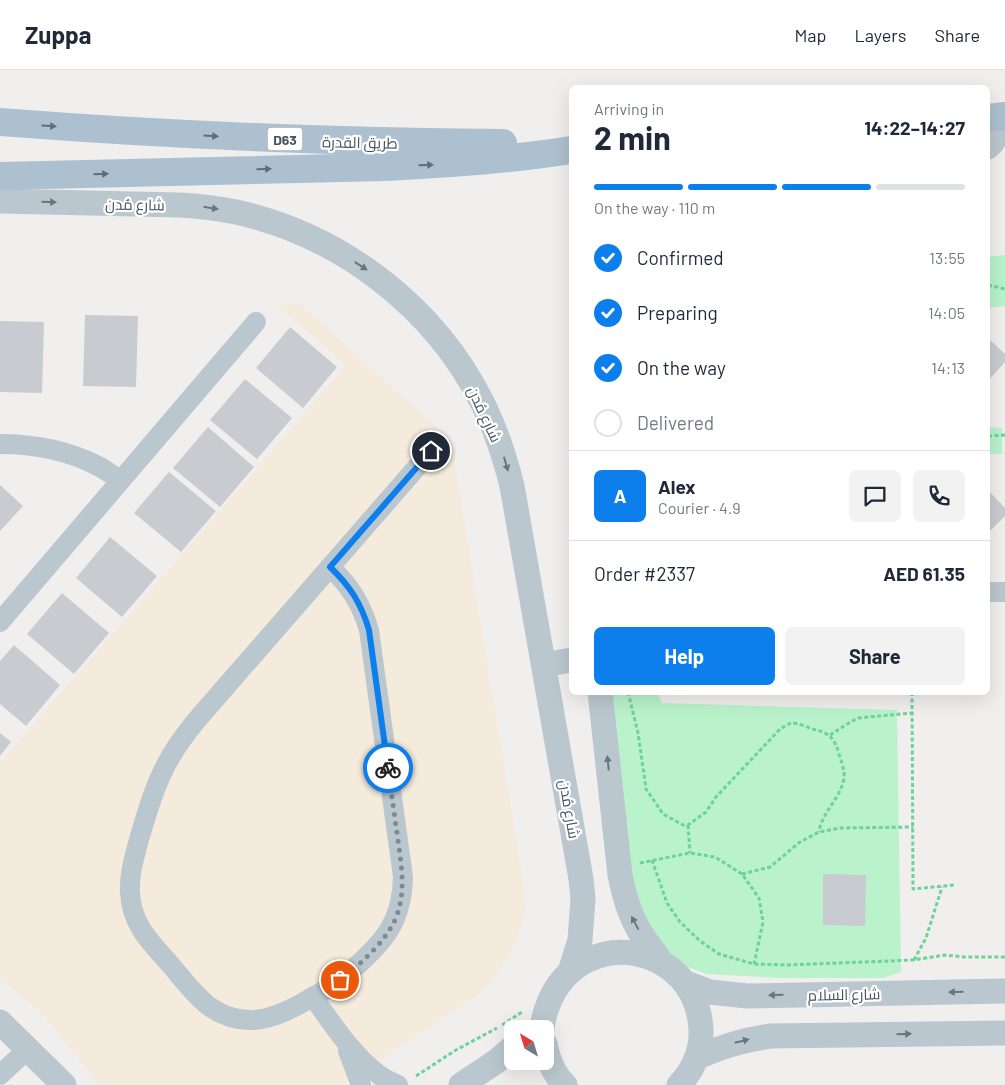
<!DOCTYPE html>
<html lang="en">
<head>
<meta charset="utf-8">
<style>
  :root { --surface:#fff; --page:#f2f2f3; --text:#1f2937; --muted:#747a83; --line:#e0e1e3; --accent:#0c7fed }
  body { margin:0; font-family:Barlow,Cairo,sans-serif; background:var(--page); color:var(--text); height:100vh; display:flex; flex-direction:column; font-size:19px; white-space:nowrap }
  * { box-sizing:border-box; margin:0 }
  p { font-size:16px; color:var(--muted) }
  .icon { flex:none; width:28px; height:28px; fill:none; stroke:currentColor; stroke-width:2; stroke-linecap:round; stroke-linejoin:round }
  .map { position:relative; flex:1; overflow:hidden }
  .sheet { position:absolute; left:569px; top:15px; width:421px; height:610px; display:flex; flex-direction:column; background:var(--surface); border-radius:8px; box-shadow:0 5px 20px #0002 }
  .sheet>* { flex:none }
  .needle { width:32px; rotate:322deg }
  .controls { position:absolute; left:504px; top:950px; display:grid; gap:10px }
  .controls a { display:grid; place-items:center; width:50px; height:50px; border-radius:8px; background:var(--surface); box-shadow:0 5px 20px #0002; font-size:25px }
  .pin { position:absolute; display:grid; place-items:center; width:42px; height:42px; color:#fff; margin:-21px; border:2px solid #fff; border-radius:50%; box-shadow:0 1px 5px #0007 }
  .courier { position:absolute; display:grid; place-items:center; width:50px; height:50px; margin:-25px; border:4px solid #0c7fed; border-radius:50%; background:#fff; color:#222; box-shadow:0 1px 6px #0007 }
  .headline em { font-style:normal; font-weight:700 }
  .headline div { display:flex; flex-direction:column-reverse }
  .headline { display:flex; align-items:center; justify-content:space-between; height:85px; padding:0 25px }
  h1 { font-size:32px; font-weight:700; line-height:38px }
  .bar { display:grid; grid-template-columns:repeat(4,1fr); gap:8px 5px; align-content:center; height:60px; padding:0 25px }
  .bar i { height:6px; border-radius:4px; background:var(--line) }
  .bar .on { background:var(--accent) }
  .bar p { grid-column:span 4 }
  .line { display:flex; align-items:center; gap:12px; padding:0 25px; border-top:1px solid var(--line) }
  .line div { flex:1 }
  .round { display:grid; place-items:center; flex:none; width:52px; height:52px; border-radius:8px; background:var(--page) }
  ol { padding:0 25px; list-style:none }
  li { display:flex; align-items:center; gap:15px; height:55px }
  li p { margin-inline-start:auto }
  li .icon { padding:5px; border-radius:50%; background:var(--accent); color:#fff; stroke-width:4 }
  li:last-child { color:var(--muted) }
  li i { width:28px; height:28px; border:2px solid var(--line); border-radius:50% }
  .primary-button { display:flex; gap:10px; margin-top:auto; padding:10px 25px }
  .primary-button a { flex:1; height:58px; border-radius:8px; background:var(--accent); color:#fff; font-size:20px; font-weight:700; line-height:58px; text-align:center }
  .primary-button a+a { background:var(--page); color:var(--text) }
  header { display:flex; align-items:center; gap:30px; box-sizing:border-box; height:70px; padding:0 25px; background:var(--surface); border-bottom:1px solid var(--line) }
  header strong { font-size:24px }
  nav { display:flex; gap:28px; margin-inline-start:auto; font-size:18px }
  .map>svg:first-child { display:block }
  .green { fill:#b9f2cb }
  .sand { fill:#f4ebdd }
  .building { fill:#c8ccd1 }
  .lines { fill:none; stroke-linecap:round; stroke-linejoin:round }
  .path { stroke:#6fd29a; stroke-width:3; stroke-dasharray:4 2.5; stroke-linecap:butt }
  .minor { stroke:#bbc7ce; stroke-width:20 }
  .tertiary { stroke:#bbc7ce; stroke-width:25 }
  .primary { stroke:#acc0cf; stroke-width:28 }
  .oneway { fill:#5f6e7a }
  .oneway2 { fill:#68767f }
  .done { stroke:#818990; stroke-width:5; stroke-dasharray:0 9 }
  .route { stroke:#0c7fed; stroke-width:6 }
  .labels { text-anchor:middle; dominant-baseline:central; stroke-width:4.5; stroke-linejoin:round; paint-order:stroke }
  .shield { fill:#fff; stroke:#7d878e; stroke-width:1 }
  .shield-label { font-size:14px; font-weight:bold; fill:#45535d }
  .street-label { font-size:15px; fill:#45535d; stroke:#fff }
</style>
</head>
<body>
<header>
<strong>Zuppa</strong>
<nav><a>Map</a><a>Layers</a><a>Share</a></nav>
</header>
<div class="map">
<svg width="1005" height="1015" viewBox="0 0 1005 1015">
  <rect width="100%" height="100%" fill="#f1eeee"/>
  <path class="green" d="M1005 185V236L988 238V187Z
    M988 357 1002 358V384H988Z
    M595 623H657L662 633 897 640 901 902 883 908H782L706 904 680 894 636 853Z"/>
  <path class="sand" d="M276 233 301 234 451 370 523 812 525 837 522 856 508 887 493 910 473 928 343 1015H99L44 946 0 909V693L346 296Z"/>
  <path class="building" d="M85 245 138 246 136 317 83 316Z
    M0 251 44 252 42 323 0 322Z
    M290 257 337 297 303 338 256 298Z
    M988 268 1005 284V292L988 311Z
    M245 309 292 348 257 389 210 350Z
    M208 357 254 397 220 437 173 398Z
    M169 402 216 441 181 482 134 443Z
    M0 415 23 436 0 461Z
    M988 420 1005 438V446L988 463Z
    M110 467 157 506 122 547 76 508Z
    M62 523 109 563 74 604 27 564Z
    M14 575 60 615 26 656 0 634V591Z
    M0 663 11 672 0 686Z
    M823 804 866 805 865 856 823 855Z"/>
  <g class="lines">
    <path class="path" d="M988 215 1005 219
      M988 366 1005 365
      M628 622 638 663 646 719 663 744 683 755H688L706 742 716 727 781 658C784 657 788 654 791 653 797 652 810 659 817 660 831 664 835 670 839 684 841 690 843 696 844 702 846 724 822 740 819 762
      M912 622 913 819 955 815
      M830 665 849 653 858 648 912 643
      M688 755 690 783
      M652 790 667 833 680 852 700 871 719 884 754 894 787 895 913 890 945 885 965 887H1005
      M640 793 690 783 715 787 742 804 759 828 763 852 754 894
      M742 804 770 797 800 772 819 762 840 758 913 757
      M914 890 926 868 942 817
      M502 955 522 942
      M416 1006 456 980 497 958"/>
    <path class="minor" d="M0 374C34 374 67 380 98 396 106 400 113 406 121 410
      M330 497C350 516 361 533 369 560L403 807C402 851 385 871 353 899 339 911 325 921 309 929 277 948 245 961 210 937 194 925 182 908 169 893 149 871 131 853 130 822 129 803 135 785 140 766 147 743 153 720 164 699 175 676 191 656 208 637L431 381
      M988 522H1005
      M0 552 256 252
      M313 927C332 953 352 985 378 1004 384 1009 391 1012 398 1015
      M348 981 361 1015
      M0 1005 28 979"/>
    <path class="tertiary" d="M988 77 992 73 1005 50
      M0 131 179 135C198 136 217 138 236 142 341 165 435 237 483 334 496 360 505 388 512 416L581 809 583 829 580 870 570 902
      M544 595 571 590
      M600 622 620 805C624 826 630 846 641 864 648 874 655 883 662 893
      M686 913 710 922 747 926 1005 921
      M0 952 64 1015
      M542 959C543 949 546 939 550 930 585 853 697 874 701 960 702 980 693 1001 679 1015
      M545 974C548 989 554 1005 565 1015
      M696 988C723 976 741 971 770 966L1005 963
      M461 1015 497 991 512 978"/>
    <path class="primary" d="M988 48 1005 46
      M0 52C167 65 335 72 503 73
      M0 106 386 97C448 94 510 90 571 80"/>
  </g>
  <defs><path id="oneway-solid" d="M-6-.8H1V-3.2L6.5 0L1 3.2V.8H-6Z" transform="scale(1.25)"/></defs>
  <g class="oneway">
    <use href="#oneway-solid" transform="translate(49 56) rotate(4)"/>
    <use href="#oneway-solid" transform="translate(211 66) rotate(3)"/>
    <use href="#oneway-solid" transform="translate(426 95) rotate(-2)"/>
    <use href="#oneway-solid" transform="translate(264 99) rotate(-2)"/>
    <use href="#oneway-solid" transform="translate(101 104) rotate(-1)"/>
  </g>
  <g class="oneway2">
    <use href="#oneway-solid" transform="translate(49 132) rotate(1)"/>
    <use href="#oneway-solid" transform="translate(211 138) rotate(9)"/>
    <use href="#oneway-solid" transform="translate(361 196) rotate(33)"/>
    <use href="#oneway-solid" transform="translate(506 394) rotate(74)"/>
    <use href="#oneway-solid" transform="translate(608 693) rotate(-96)"/>
    <use href="#oneway-solid" transform="translate(635 853) rotate(-118)"/>
    <use href="#oneway-solid" transform="translate(956 922) rotate(179)"/>
    <use href="#oneway-solid" transform="translate(776 925) rotate(178)"/>
    <use href="#oneway-solid" transform="translate(904 964) rotate(-1)"/>
    <use href="#oneway-solid" transform="translate(742 971) rotate(-14)"/>
  </g>
  <g class="lines">
    <path class="done" d="M340 910C359 895 381 876 393 854 408 825 401 794 397 763 394 742 391 720 388 698"/>
    <path class="route" d="M388 698 369 560C361 533 350 516 330 497L431 381"/>
  </g>
  <g class="labels">
    <rect class="shield" x="267.5" y="57.5" width="35" height="23" rx="4"/>
    <g class="shield-label">
      <text x="285" y="69">D63</text>
    </g>
    <g class="street-label">
      <text transform="translate(360 72) rotate(1)">طريق القدرة</text>
      <text transform="translate(135 134) rotate(1)">شارع مُدن</text>
      <text transform="translate(485 344) rotate(65)">شارع مُدن</text>
      <text transform="translate(570 739) rotate(80)">شارع مُدن</text>
      <text transform="translate(844 924) rotate(-1)">شارع السلام</text>
    </g>
  </g>
</svg>
<div class="controls">
<a><svg class="needle" viewBox="-14 -14 28 28"><path d="M0-13l5 13h-10z" fill="#e53935"/><path d="M0 13l5-13h-10z" fill="#747a83"/></svg></a>
</div>
<div class="pin" style="left:340px;top:910px;background:#ea580c"><svg class="icon" aria-label="bag" viewBox="0 0 24 24"><path d="M5 8h14l-1 12H6zM9 8a3 3 0 0 1 6 0"/></svg></div>
<div class="pin" style="left:431px;top:381px;background:#1f2937"><svg class="icon" aria-label="home" viewBox="0 0 24 24"><path d="M3 11l9-7 9 7M6 9v11h12V9"/></svg></div>
<div class="courier" style="left:388px;top:698px"><svg class="icon" aria-label="bike" viewBox="0 0 24 24"><circle cx="6" cy="16" r="4"/><circle cx="18" cy="16" r="4"/><path d="M6 16l4-8h5l3 8M10 8l3 8H6M13 5h3"/></svg></div>
<section class="sheet">
<div class="headline"><div><h1>2 min</h1><p>Arriving in</p></div><em>14:22–14:27</em></div>
<div class="bar"><i class="on"></i><i class="on"></i><i class="on"></i><i></i><p>On the way · 110 m</p></div>
<ol>
<li><svg class="icon" aria-label="check" viewBox="0 0 24 24"><path d="M5 12l5 5 9-10"/></svg>Confirmed<p>13:55</p></li>
<li><svg class="icon" aria-label="check" viewBox="0 0 24 24"><path d="M5 12l5 5 9-10"/></svg>Preparing<p>14:05</p></li>
<li><svg class="icon" aria-label="check" viewBox="0 0 24 24"><path d="M5 12l5 5 9-10"/></svg>On the way<p>14:13</p></li>
<li><i></i>Delivered</li>
</ol>
<div class="line" style="height:90px"><b class="round" style="background:var(--accent);color:#fff">A</b><div><b>Alex</b><p>Courier · 4.9</p></div><a class="round"><svg class="icon" aria-label="chat" viewBox="0 0 24 24"><path d="M4 5h16v11H9l-5 4z"/></svg></a><a class="round"><svg class="icon" aria-label="phone" viewBox="0 0 24 24"><path d="M5 4h4l2 5-3 2q2 4 5 5l2-3 5 2v4C11 20 4 13 5 4z"/></svg></a></div>
<div class="line" style="height:65px"><div>Order #2337</div><b>AED 61.35</b></div>
<div class="primary-button"><a>Help</a><a>Share</a></div>
</section>
</div>
</body>
</html>
